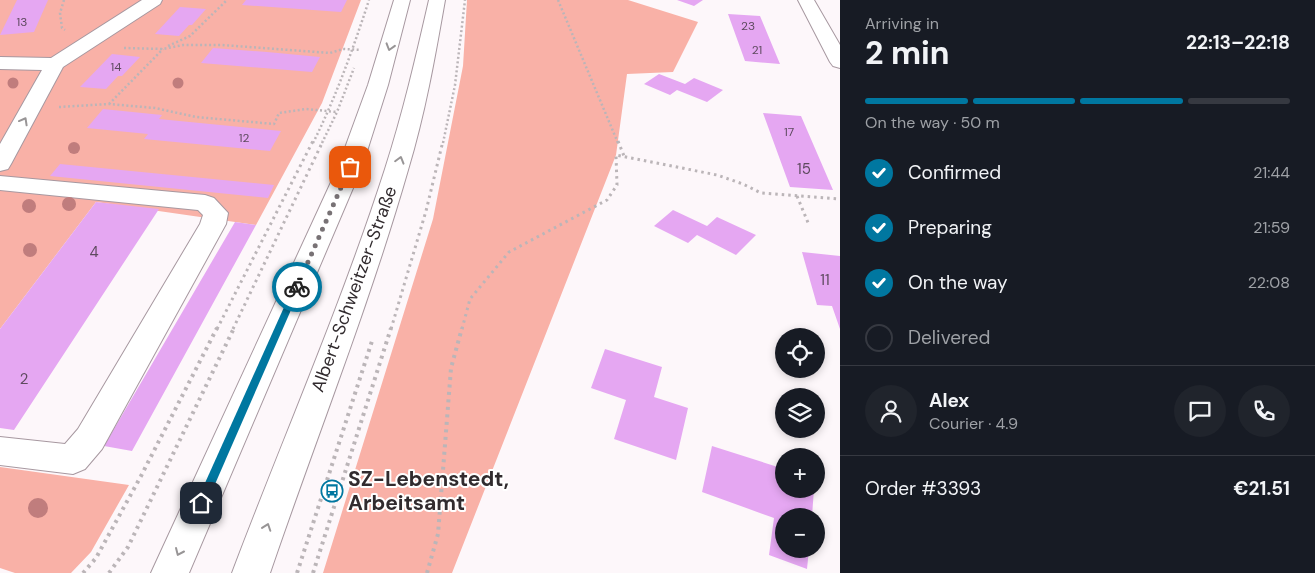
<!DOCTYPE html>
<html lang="en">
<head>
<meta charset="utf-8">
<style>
  :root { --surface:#171b24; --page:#20242c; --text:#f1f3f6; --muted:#9ea1a6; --line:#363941; --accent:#0077a0 }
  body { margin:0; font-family:"DM Sans",sans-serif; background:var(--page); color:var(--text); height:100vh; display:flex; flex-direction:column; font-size:19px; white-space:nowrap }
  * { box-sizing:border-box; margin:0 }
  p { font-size:16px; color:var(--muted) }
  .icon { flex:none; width:28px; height:28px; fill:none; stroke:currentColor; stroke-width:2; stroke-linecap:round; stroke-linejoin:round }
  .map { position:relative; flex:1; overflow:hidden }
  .side { display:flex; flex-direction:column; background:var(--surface); width:475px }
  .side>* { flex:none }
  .tools { position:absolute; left:775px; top:328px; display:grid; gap:10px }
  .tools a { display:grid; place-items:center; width:50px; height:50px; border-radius:50%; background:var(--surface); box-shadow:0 2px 8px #0003; font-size:25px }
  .pin { position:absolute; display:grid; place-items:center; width:42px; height:42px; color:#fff; margin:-21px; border-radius:10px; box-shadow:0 2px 8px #0006 }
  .courier { position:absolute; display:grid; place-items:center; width:50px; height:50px; margin:-25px; border:4px solid #0077a0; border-radius:50%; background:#fff; color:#222; box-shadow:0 1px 6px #0007 }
  .headline em { font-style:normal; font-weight:700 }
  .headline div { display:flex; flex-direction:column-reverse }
  .headline { display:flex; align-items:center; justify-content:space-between; height:85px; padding:0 25px }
  h1 { font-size:32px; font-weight:700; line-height:38px }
  .bar { display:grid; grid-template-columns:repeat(4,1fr); gap:8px 5px; align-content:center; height:60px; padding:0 25px }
  .bar i { height:6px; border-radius:4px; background:var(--line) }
  .bar .on { background:var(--accent) }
  .bar p { grid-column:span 4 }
  .line { display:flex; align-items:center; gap:12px; padding:0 25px; border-top:1px solid var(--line) }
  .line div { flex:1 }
  .round { display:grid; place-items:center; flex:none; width:52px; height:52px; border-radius:26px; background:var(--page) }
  ol { padding:0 25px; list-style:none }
  li { display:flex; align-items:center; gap:15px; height:55px }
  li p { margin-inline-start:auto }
  li .icon { padding:5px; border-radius:50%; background:var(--accent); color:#fff; stroke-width:4 }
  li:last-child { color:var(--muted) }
  li i { width:28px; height:28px; border:2px solid var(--line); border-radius:50% }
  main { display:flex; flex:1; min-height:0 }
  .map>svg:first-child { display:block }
  .green { fill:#f9b1a7 }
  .building { fill:#e5a7f2 }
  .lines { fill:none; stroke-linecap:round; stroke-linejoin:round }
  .minor-casing { stroke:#a798a0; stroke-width:2 }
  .major-casing { stroke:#a798a0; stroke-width:2 }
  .path-far2 { stroke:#bbb5b8; stroke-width:2.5; stroke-dasharray:2 2.5; stroke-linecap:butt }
  .path-far1 { stroke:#bbb5b8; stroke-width:3; stroke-dasharray:2.5 4; stroke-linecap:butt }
  .path { stroke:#bbb5b8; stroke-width:4; stroke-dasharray:3 4.5; stroke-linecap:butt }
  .minor { fill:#fff; fill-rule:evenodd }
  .major { fill:#fff; fill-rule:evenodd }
  .tree { fill:#c07d7d }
  .oneway { stroke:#989596 }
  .route { fill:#0077a0 }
  .done { stroke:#787275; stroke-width:5; stroke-dasharray:0 9 }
  .labels { text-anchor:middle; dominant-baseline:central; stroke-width:4; stroke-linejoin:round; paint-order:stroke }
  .far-number-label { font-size:12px; fill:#5e4a5f }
  .number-label { font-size:15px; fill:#5e4a5f }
  .street-label { font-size:18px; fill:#312b2e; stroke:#fff }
  .near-poi-label { font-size:21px; font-weight:bold; fill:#312b2e; stroke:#fff; text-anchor:start }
</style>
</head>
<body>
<main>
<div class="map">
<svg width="840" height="573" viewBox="0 0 840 573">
  <rect width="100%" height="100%" fill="#fdf7fa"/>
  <path class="green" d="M0 0H361L322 103 256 225 96 202 0 329Z
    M467 0H628L698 22 673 72 627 74 616 155 452 573H323L433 219 463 66Z
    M0 467 129 485 91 552 71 573H15L0 568Z"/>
  <path class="building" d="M17 0H48L34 32 0 35Z
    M246 0H347L341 12 242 5Z
    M677 0H703L694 6Z
    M180 7 206 9 192 25H189L179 36 155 34Z
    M728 14 760 16 780 64 745 61Z
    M213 48 267 52 320 57 312 72 201 63Z
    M112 54 140 57 122 76H118L106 89 80 87Z
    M659 74 685 84 694 78 723 90 707 102 677 90 670 95 644 84Z
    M103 109 162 115 159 119 281 131 270 151 144 139 148 134 87 128Z
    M763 113 801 116 833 190 790 187Z
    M60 164 274 185 268 198 50 176Z
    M96 202 159 209 14 430 0 428V329Z
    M673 210 707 226 717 217 756 235 736 255 697 235 688 243 654 226Z
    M235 222 256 225 132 451 104 446Z
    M802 252 840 256V329L832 306 817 305Z
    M605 349 662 367 654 397 688 408 676 460 614 439 626 400 591 388Z
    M712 446 784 469V489H814L812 516H784V549H809L807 569 769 555 774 518 702 492Z"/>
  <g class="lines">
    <g class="minor-casing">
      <path id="minor" d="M142 0H162L160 4 63 67 11 164 8 169 0 171V144L42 70 0 69V57L51 58Z
        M798 0H814L840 45V68L833 66 830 62Z
        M0 176 205 195 214 198 228 213 226 224 102 449 85 469 73 474 0 465V437L65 444 78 429 200 224 203 215 198 210 0 190Z"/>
    </g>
    <g class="major-casing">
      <path id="major" d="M394 0H410L388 85 362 167 189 573H151L338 167 368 85Z
        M429 0H445C435 57 425 114 408 170 369 306 316 438 270 573H232C283 438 341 306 385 169 403 113 416 57 429 0Z"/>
    </g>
    <path class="path-far2" d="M64 0 60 13 62 28 65 30
      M558 0 618 143
      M168 46 190 36 227 0
      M124 48 163 49 183 45H222L330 53 343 49 361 50
      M109 104 163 49
      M59 107 109 104 155 108 196 117 274 124 279 113 306 109 337 112
      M313 143C336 97 353 49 369 0
      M322 143 337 112 354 68
      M443 143 455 85 465 0"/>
    <path class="path-far1" d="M618 141 624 156
      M797 196 809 225
      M217 329 313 141
      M233 329 323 141
      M391 329 426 211 443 141
      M462 329 470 299 509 252 607 200 617 185 616 155 717 175 743 184 761 193 840 199"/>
    <path class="path" d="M83 573 96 558 141 476 217 328
      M109 573 128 547 234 328
      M297 573 372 341
      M313 573 391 328
      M427 573 438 534 451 368 462 328"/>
    <use href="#minor" class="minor"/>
    <use href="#major" class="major"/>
  </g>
  <g class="tree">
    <circle cx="13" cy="83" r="5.5"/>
    <circle cx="178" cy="83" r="5.5"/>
    <circle cx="74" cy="148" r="6"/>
    <circle cx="69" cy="204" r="7"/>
    <circle cx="29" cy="206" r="7"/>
    <circle cx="30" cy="250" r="7"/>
    <circle cx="38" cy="508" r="10"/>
  </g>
  <defs><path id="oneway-chevron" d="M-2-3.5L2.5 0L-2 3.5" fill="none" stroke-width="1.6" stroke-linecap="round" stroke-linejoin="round" transform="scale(1.25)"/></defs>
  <g class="oneway">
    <use href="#oneway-chevron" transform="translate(390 47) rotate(107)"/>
    <use href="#oneway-chevron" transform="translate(24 121) rotate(-61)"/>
    <use href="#oneway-chevron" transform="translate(400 160) rotate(-74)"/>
    <use href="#oneway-chevron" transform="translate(267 527) rotate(-71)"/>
    <use href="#oneway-chevron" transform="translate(179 552) rotate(114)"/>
  </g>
  <path class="route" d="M294 285H300L301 287 205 507H197L196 503Z"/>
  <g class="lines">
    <path class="done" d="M297 287 350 167"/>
  </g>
  <defs>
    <g id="bus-ring" transform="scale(1.125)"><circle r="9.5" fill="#fff" stroke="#0077a0" stroke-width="1.5"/><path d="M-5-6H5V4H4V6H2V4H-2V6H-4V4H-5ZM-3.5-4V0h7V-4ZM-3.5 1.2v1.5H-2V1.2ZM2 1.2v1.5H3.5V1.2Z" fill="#0077a0"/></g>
  </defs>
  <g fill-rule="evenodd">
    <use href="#bus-ring" x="332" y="491"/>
  </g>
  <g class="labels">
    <g class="far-number-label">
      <text x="22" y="22">13</text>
      <text x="748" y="26">23</text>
      <text x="757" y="50">21</text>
      <text x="116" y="67">14</text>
      <text x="789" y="132">17</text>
      <text x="244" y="138">12</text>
    </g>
    <g class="number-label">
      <text x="804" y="169">15</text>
      <text x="94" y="252">4</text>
      <text x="825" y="280">11</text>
      <text x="24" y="379">2</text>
    </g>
    <g class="street-label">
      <text transform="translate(354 289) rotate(-70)">Albert-Schweitzer-Straße</text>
    </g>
    <g class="near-poi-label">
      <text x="348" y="479">SZ-Lebenstedt,<tspan x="348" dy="24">Arbeitsamt</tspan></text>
    </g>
  </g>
</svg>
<div class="tools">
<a><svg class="icon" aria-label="locate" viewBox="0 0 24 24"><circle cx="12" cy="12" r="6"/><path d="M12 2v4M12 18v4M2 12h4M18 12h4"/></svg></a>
<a><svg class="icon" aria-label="layers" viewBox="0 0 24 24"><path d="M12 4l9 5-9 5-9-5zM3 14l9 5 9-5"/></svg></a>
<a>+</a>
<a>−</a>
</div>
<div class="pin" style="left:350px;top:167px;background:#ea580c"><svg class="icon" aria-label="bag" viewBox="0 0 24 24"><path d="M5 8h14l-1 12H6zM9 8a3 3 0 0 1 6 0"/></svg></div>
<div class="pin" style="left:201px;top:503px;background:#1f2937"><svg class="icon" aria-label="home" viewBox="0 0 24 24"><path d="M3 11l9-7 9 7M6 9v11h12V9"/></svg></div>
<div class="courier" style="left:297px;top:287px"><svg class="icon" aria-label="bike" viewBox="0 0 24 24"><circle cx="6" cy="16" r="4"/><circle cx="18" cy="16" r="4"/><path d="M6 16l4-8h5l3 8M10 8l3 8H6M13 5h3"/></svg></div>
</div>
<section class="side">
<div class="headline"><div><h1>2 min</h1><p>Arriving in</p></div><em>22:13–22:18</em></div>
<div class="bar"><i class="on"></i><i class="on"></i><i class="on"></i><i></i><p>On the way · 50 m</p></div>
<ol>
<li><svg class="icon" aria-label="check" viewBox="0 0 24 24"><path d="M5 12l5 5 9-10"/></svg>Confirmed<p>21:44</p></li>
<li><svg class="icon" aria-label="check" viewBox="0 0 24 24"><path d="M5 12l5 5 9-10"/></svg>Preparing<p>21:59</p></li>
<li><svg class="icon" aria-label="check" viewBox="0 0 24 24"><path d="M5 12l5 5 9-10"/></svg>On the way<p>22:08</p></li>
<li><i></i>Delivered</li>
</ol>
<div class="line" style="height:90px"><a class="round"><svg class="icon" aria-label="person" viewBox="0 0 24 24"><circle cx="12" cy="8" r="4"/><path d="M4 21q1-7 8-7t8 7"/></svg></a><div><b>Alex</b><p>Courier · 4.9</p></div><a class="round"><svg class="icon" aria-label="chat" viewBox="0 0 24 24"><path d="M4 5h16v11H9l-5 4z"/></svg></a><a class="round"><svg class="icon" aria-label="phone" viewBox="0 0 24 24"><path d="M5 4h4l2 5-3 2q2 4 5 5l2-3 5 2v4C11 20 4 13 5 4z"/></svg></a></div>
<div class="line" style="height:65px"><div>Order #3393</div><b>€21.51</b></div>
</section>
</main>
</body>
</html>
